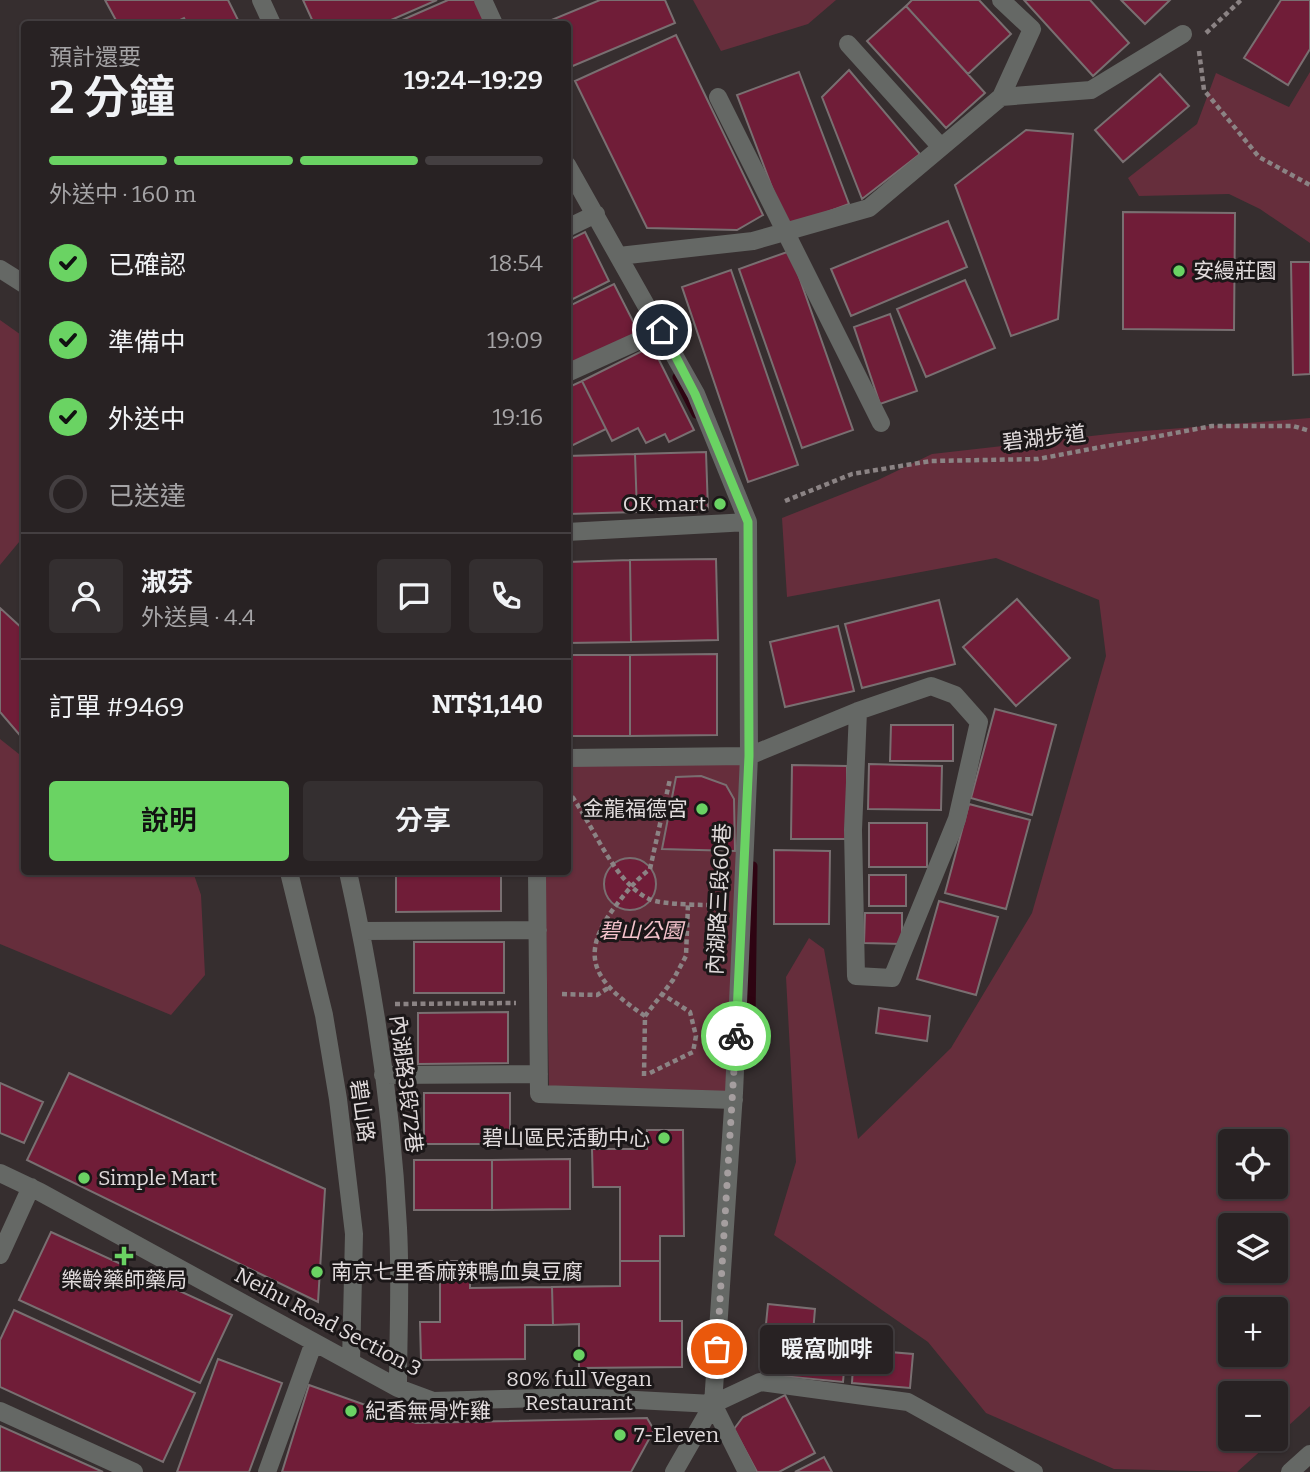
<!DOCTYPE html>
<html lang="zh-TW">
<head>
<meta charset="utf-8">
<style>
  :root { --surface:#282223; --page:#342f30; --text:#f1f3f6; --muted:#a5a4a6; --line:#443f41; --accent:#6ad363 }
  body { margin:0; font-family:Bitter,"Noto Sans TC",serif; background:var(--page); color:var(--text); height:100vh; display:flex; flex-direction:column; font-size:26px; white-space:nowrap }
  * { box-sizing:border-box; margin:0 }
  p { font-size:23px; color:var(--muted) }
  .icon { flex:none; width:38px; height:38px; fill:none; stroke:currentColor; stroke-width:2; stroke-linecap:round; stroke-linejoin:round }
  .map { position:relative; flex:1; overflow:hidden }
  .sheet { position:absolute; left:21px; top:21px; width:550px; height:854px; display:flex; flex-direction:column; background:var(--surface); border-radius:7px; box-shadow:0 2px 5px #0004,0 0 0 2px var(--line) }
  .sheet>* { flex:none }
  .controls { position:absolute; left:1218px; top:1129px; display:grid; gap:14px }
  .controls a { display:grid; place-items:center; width:70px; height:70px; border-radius:7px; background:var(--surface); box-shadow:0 2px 5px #0004,0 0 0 2px var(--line); font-size:35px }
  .pin { position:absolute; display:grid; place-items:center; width:60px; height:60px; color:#fff; margin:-30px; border:4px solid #fff; border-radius:50%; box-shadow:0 2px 7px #0007 }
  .courier { position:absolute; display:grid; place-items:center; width:70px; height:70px; margin:-35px; border:5px solid #6ad363; border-radius:50%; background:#fff; color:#222; box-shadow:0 2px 9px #0007 }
  .bubble { position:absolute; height:49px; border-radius:7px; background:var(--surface); box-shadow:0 2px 5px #0004,0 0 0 2px var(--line); font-size:23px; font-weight:600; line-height:49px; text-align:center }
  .head em { font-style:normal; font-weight:600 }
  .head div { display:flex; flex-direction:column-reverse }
  .head { display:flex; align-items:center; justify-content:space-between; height:119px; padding:0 28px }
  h1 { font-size:46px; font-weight:600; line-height:52px }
  .bar { display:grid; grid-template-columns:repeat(4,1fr); gap:10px 7px; align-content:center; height:84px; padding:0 28px }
  .bar i { height:9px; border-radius:5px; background:var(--line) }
  .bar .selected { background:var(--accent) }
  .bar p { grid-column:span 4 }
  .line { display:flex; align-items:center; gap:18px; padding:0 28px; border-top:2px solid var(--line) }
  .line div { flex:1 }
  .round { display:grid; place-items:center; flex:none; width:74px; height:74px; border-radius:7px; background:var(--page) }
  ol { padding:0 28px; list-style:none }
  li { display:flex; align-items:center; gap:21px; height:77px }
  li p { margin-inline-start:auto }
  li .icon { padding:7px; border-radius:50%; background:var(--accent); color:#111; stroke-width:4 }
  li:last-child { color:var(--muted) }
  li i { width:38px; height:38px; border:4px solid var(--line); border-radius:50% }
  .button { display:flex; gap:14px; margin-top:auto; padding:14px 28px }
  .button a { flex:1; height:80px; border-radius:7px; background:var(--accent); color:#111; font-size:28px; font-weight:600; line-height:80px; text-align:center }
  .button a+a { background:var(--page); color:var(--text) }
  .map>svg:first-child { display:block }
  .green { fill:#662e3c; fill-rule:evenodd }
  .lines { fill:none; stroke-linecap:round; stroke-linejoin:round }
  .stream { stroke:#2e0412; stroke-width:9 }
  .building { fill:#701d38; stroke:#796f71; stroke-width:2 }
  .path { stroke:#8b8384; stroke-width:4.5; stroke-dasharray:5 3.5; stroke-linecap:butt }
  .minor { stroke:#656865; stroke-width:18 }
  .done { stroke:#a59e9f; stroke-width:7; stroke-dasharray:0 12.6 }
  .route { stroke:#6ad363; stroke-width:9 }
  .poi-dot { fill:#6ad363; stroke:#1b1718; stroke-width:2.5 }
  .labels { text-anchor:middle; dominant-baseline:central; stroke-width:6; stroke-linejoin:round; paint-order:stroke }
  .poi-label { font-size:21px; fill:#e1dbdc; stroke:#1b1718; text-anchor:start }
  .street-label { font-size:21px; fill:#e1dbdc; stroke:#1b1718 }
  .park-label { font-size:21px; font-style:italic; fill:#f5c3cc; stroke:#1b1718 }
</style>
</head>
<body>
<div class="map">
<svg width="1310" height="1472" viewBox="0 0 1310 1472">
  <rect width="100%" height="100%" fill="#362e2f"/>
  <path class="green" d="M693 0H836L808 24 721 51Z
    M1310 72V243L1260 209 1229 194 1139 196 1128 178 1197 124 1216 73 1289 107Z
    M0 320 24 337V536L0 565Z
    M1310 418V1406L1276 1437V1393H1230V1438L1274 1439 1237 1472 1114 1469 986 1413 928 1342 774 1235 796 1162 786 977 809 938 824 949 858 1139 951 1048 1032 913 1106 656 1099 600 996 558 787 597 782 518 878 480 932 454 1118 433ZM1276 1141V1186H1230V1141ZM1230 1225H1276V1270H1230ZM1276 1309V1354H1230V1309Z
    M0 739 24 758V872H193L201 895 205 975 171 1015 0 944Z
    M743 759 729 1092 549 1086 545 872H567V761Z"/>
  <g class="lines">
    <path class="stream" d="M677 377 696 414
      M751 1021 753 866"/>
  </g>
  <path class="building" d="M105 0H228L240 24H187L184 18 172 24H118Z
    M303 0H437L382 24H314Z
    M448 0H476L488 24H393Z
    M600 0H665L675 23 568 68 567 24H550L549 21Z
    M912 0H979L1011 34 968 74 906 6Z
    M1024 0H1090L1129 43 1093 76Z
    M1121 0H1170L1145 24Z
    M1281 0H1310V49L1288 85 1244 58Z
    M906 6 985 93 946 128 867 41Z
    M676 35 763 215 737 230 647 228 575 81Z
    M849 70 920 154 862 199 822 97Z
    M799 72 849 204 787 227 737 95Z
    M1160 74 1189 106 1123 162 1095 130Z
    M1026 130 1073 134 1058 319 1011 336 955 185Z
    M1123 212 1235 213 1234 330 1123 329Z
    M948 221 967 267 851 316 831 269Z
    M585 232 609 281 567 302V241Z
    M790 251 853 430 802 448 739 269Z
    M1291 262H1310V374L1293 375Z
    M731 270 798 465 748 482 682 287Z
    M965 280 995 348 926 377 897 309Z
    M614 284 639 333 567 369V307Z
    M890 314 917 391 880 404 854 327Z
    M652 346 694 430 669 442 665 434 646 443 638 428 612 441 582 381Z
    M582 381 606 429 567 448V388Z
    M706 452 708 510 637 512 635 454Z
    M635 454 637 512 567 514V456Z
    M716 559 718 640 631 642 630 560Z
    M630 560 631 642 567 643V562Z
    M1017 599 1070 658 1016 706 963 647Z
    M939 600 955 664 862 688 845 624Z
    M0 608 24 630V740L0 712Z
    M838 626 854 691 785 707 770 642Z
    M717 654V735L630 736V655Z
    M567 655H630V736H567Z
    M995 709 1056 725 1032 815 971 798Z
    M891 725H953V761H890Z
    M869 764 942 766 941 810 868 809Z
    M792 765 847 766V839H791Z
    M701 776 726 785 734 799 735 851 662 849 676 777Z
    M969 804 1030 820 1006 909 945 893Z
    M869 823H927V867H869Z
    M774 850 830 851 829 924H774Z
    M604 884a26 26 0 1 1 52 0a26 26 0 1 1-52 0Z
    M396 872H501V911L396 912Z
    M869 875H906V906H869Z
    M939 901 998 917 976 995 917 979Z
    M865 913H902V944L864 943Z
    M414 942H504V993H414Z
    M879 1008 930 1016 927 1041 876 1033Z
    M508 1012V1063L418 1064V1013Z
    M69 1073 325 1189 318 1302 27 1160Z
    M0 1083 43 1102 24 1143 0 1133Z
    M424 1093H510V1144H424Z
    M647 1130H683L684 1236H660V1261H620V1187H593L592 1149H647Z
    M570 1159V1209L492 1210V1160Z
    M414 1160H492V1210H414Z
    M51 1232 232 1315 200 1383 19 1300Z
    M440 1261H470V1288L552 1287 553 1325H525V1359L421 1360 420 1322H440Z
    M620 1261H660V1321H682V1367L579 1368V1324L553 1325 552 1287 620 1286Z
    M768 1304 815 1309 813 1333 847 1337 843 1382 761 1374Z
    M14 1310 195 1393 163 1462 0 1387V1340Z
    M854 1349 913 1354 910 1388 852 1383Z
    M218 1359 282 1383 249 1472H177Z
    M309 1385 416 1423 647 1418 654 1430 631 1472H282Z
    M785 1395 815 1453 779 1472H757L734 1429 743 1417Z
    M0 1426 103 1472H0Z
    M824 1457 832 1472H795Z"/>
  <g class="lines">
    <path class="path" d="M1206 33 1241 0
      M1199 51 1204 90 1259 157 1310 185
      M785 501 852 474 931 461 1038 459 1212 426H1293L1310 431
      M567 790C593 822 611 880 649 899 662 905 704 905 720 905
      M562 994 597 995 608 988
      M395 1004 516 1003
      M645 1016C595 982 576 957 617 904 628 890 636 880 650 869L670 779
      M650 1073 693 1052 696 1036 690 1012 662 994
      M644 1076 645 1016 673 980 686 956 688 904"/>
    <path class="minor" d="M261 0 272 24
      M483 0 494 24
      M1001 0 1032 29 1001 97
      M848 44 940 146
      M718 97 881 423
      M567 165 696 394 748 522 749 756 734 1093 713 1404 674 1472
      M567 228 596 214
      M619 256 753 241 869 208 1001 97 1091 90 1183 34
      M0 269 24 284
      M567 373 662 330
      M567 532 748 522
      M567 758 749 756 858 711 931 686 955 695 979 722 957 819 892 978 856 976 853 830 858 711
      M289 872 324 1015 338 1099 354 1234 351 1362
      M348 872C374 988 392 1109 398 1228 401 1281 398 1335 398 1388
      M537 872 539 1094 734 1100
      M361 931 538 930
      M383 1075 539 1074
      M0 1173 40 1192 398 1388 433 1401 578 1397 713 1404 760 1382 908 1402 1034 1472
      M0 1255 31 1187
      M713 1404 747 1472
      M0 1411 134 1472
      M267 1472 314 1342
      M1290 1472 1310 1454"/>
  </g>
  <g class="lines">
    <path class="done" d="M717 1349 736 1036"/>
    <path class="route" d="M662 330 695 394 748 522 749 756 736 1036"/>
  </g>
  <g class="poi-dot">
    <circle cx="1179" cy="271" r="7"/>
    <circle cx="720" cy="504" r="7"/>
    <circle cx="702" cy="809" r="7"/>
    <circle cx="664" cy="1138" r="7"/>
    <circle cx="84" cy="1178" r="7"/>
    <path d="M120.5 1245.5h7v7h7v7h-7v7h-7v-7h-7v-7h7z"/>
    <circle cx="317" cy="1272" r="7"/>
    <circle cx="579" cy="1355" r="7"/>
    <circle cx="351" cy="1411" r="7"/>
    <circle cx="620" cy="1435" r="7"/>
  </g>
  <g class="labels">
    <g class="poi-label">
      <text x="1193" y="271">安縵莊園</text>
      <text x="706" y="504" text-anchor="end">OK mart</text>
      <text x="688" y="809" text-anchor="end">金龍福德宮</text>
      <text x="650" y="1138" text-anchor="end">碧山區民活動中心</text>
      <text x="98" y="1178">Simple Mart</text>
      <text x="331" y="1272">南京七里香麻辣鴨血臭豆腐</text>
      <text x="124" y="1280" text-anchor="middle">樂齡藥師藥局</text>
      <text x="579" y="1379" text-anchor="middle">80% full Vegan<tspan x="579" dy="24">Restaurant</tspan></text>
      <text x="365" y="1411">紀香無骨炸雞</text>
      <text x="634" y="1435">7-Eleven</text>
    </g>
    <g class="street-label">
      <text transform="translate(1044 438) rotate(-7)">碧湖步道</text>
      <text transform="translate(719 899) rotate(-87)">內湖路三段60巷</text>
      <text transform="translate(406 1084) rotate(83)">內湖路3段72巷</text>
      <text transform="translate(362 1111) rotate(82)">碧山路</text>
      <text transform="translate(328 1322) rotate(28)">Neihu Road Section 3</text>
    </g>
    <g class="park-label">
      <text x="641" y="931">碧山公園</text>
    </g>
  </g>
</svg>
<div class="controls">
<a><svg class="icon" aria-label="locate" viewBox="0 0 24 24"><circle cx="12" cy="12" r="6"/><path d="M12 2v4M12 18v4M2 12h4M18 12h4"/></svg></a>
<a><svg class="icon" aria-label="layers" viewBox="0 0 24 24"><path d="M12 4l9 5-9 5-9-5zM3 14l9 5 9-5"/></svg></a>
<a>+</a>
<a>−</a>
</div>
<div class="pin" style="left:717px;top:1349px;background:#ea580c"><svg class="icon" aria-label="bag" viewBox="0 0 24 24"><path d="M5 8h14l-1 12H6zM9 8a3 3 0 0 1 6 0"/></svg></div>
<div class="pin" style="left:662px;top:330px;background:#1f2937"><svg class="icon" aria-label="home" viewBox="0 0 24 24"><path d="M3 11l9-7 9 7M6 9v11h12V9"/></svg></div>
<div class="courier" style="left:736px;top:1036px"><svg class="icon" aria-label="bike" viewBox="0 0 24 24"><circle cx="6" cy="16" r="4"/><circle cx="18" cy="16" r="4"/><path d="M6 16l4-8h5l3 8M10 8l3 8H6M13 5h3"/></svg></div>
<div class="bubble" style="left:760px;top:1325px;width:133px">暖窩咖啡</div>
<section class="sheet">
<div class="head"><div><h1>2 分鐘</h1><p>預計還要</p></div><em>19:24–19:29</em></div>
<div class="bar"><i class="selected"></i><i class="selected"></i><i class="selected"></i><i></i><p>外送中 · 160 m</p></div>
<ol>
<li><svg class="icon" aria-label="check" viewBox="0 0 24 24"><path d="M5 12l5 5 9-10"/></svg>已確認<p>18:54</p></li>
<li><svg class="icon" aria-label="check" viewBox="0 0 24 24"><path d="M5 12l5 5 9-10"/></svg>準備中<p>19:09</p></li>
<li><svg class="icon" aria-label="check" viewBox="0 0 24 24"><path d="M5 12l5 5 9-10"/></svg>外送中<p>19:16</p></li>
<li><i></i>已送達</li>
</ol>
<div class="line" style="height:126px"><a class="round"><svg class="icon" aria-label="person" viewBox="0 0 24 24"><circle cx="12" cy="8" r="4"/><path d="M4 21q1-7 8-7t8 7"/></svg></a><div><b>淑芬</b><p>外送員 · 4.4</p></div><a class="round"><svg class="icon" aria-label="chat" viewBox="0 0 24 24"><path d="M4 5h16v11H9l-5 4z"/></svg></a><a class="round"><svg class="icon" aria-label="phone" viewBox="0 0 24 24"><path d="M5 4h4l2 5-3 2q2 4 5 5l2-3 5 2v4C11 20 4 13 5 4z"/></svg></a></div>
<div class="line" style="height:91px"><div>訂單 #9469</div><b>NT$1,140</b></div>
<div class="button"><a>說明</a><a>分享</a></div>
</section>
</div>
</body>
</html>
